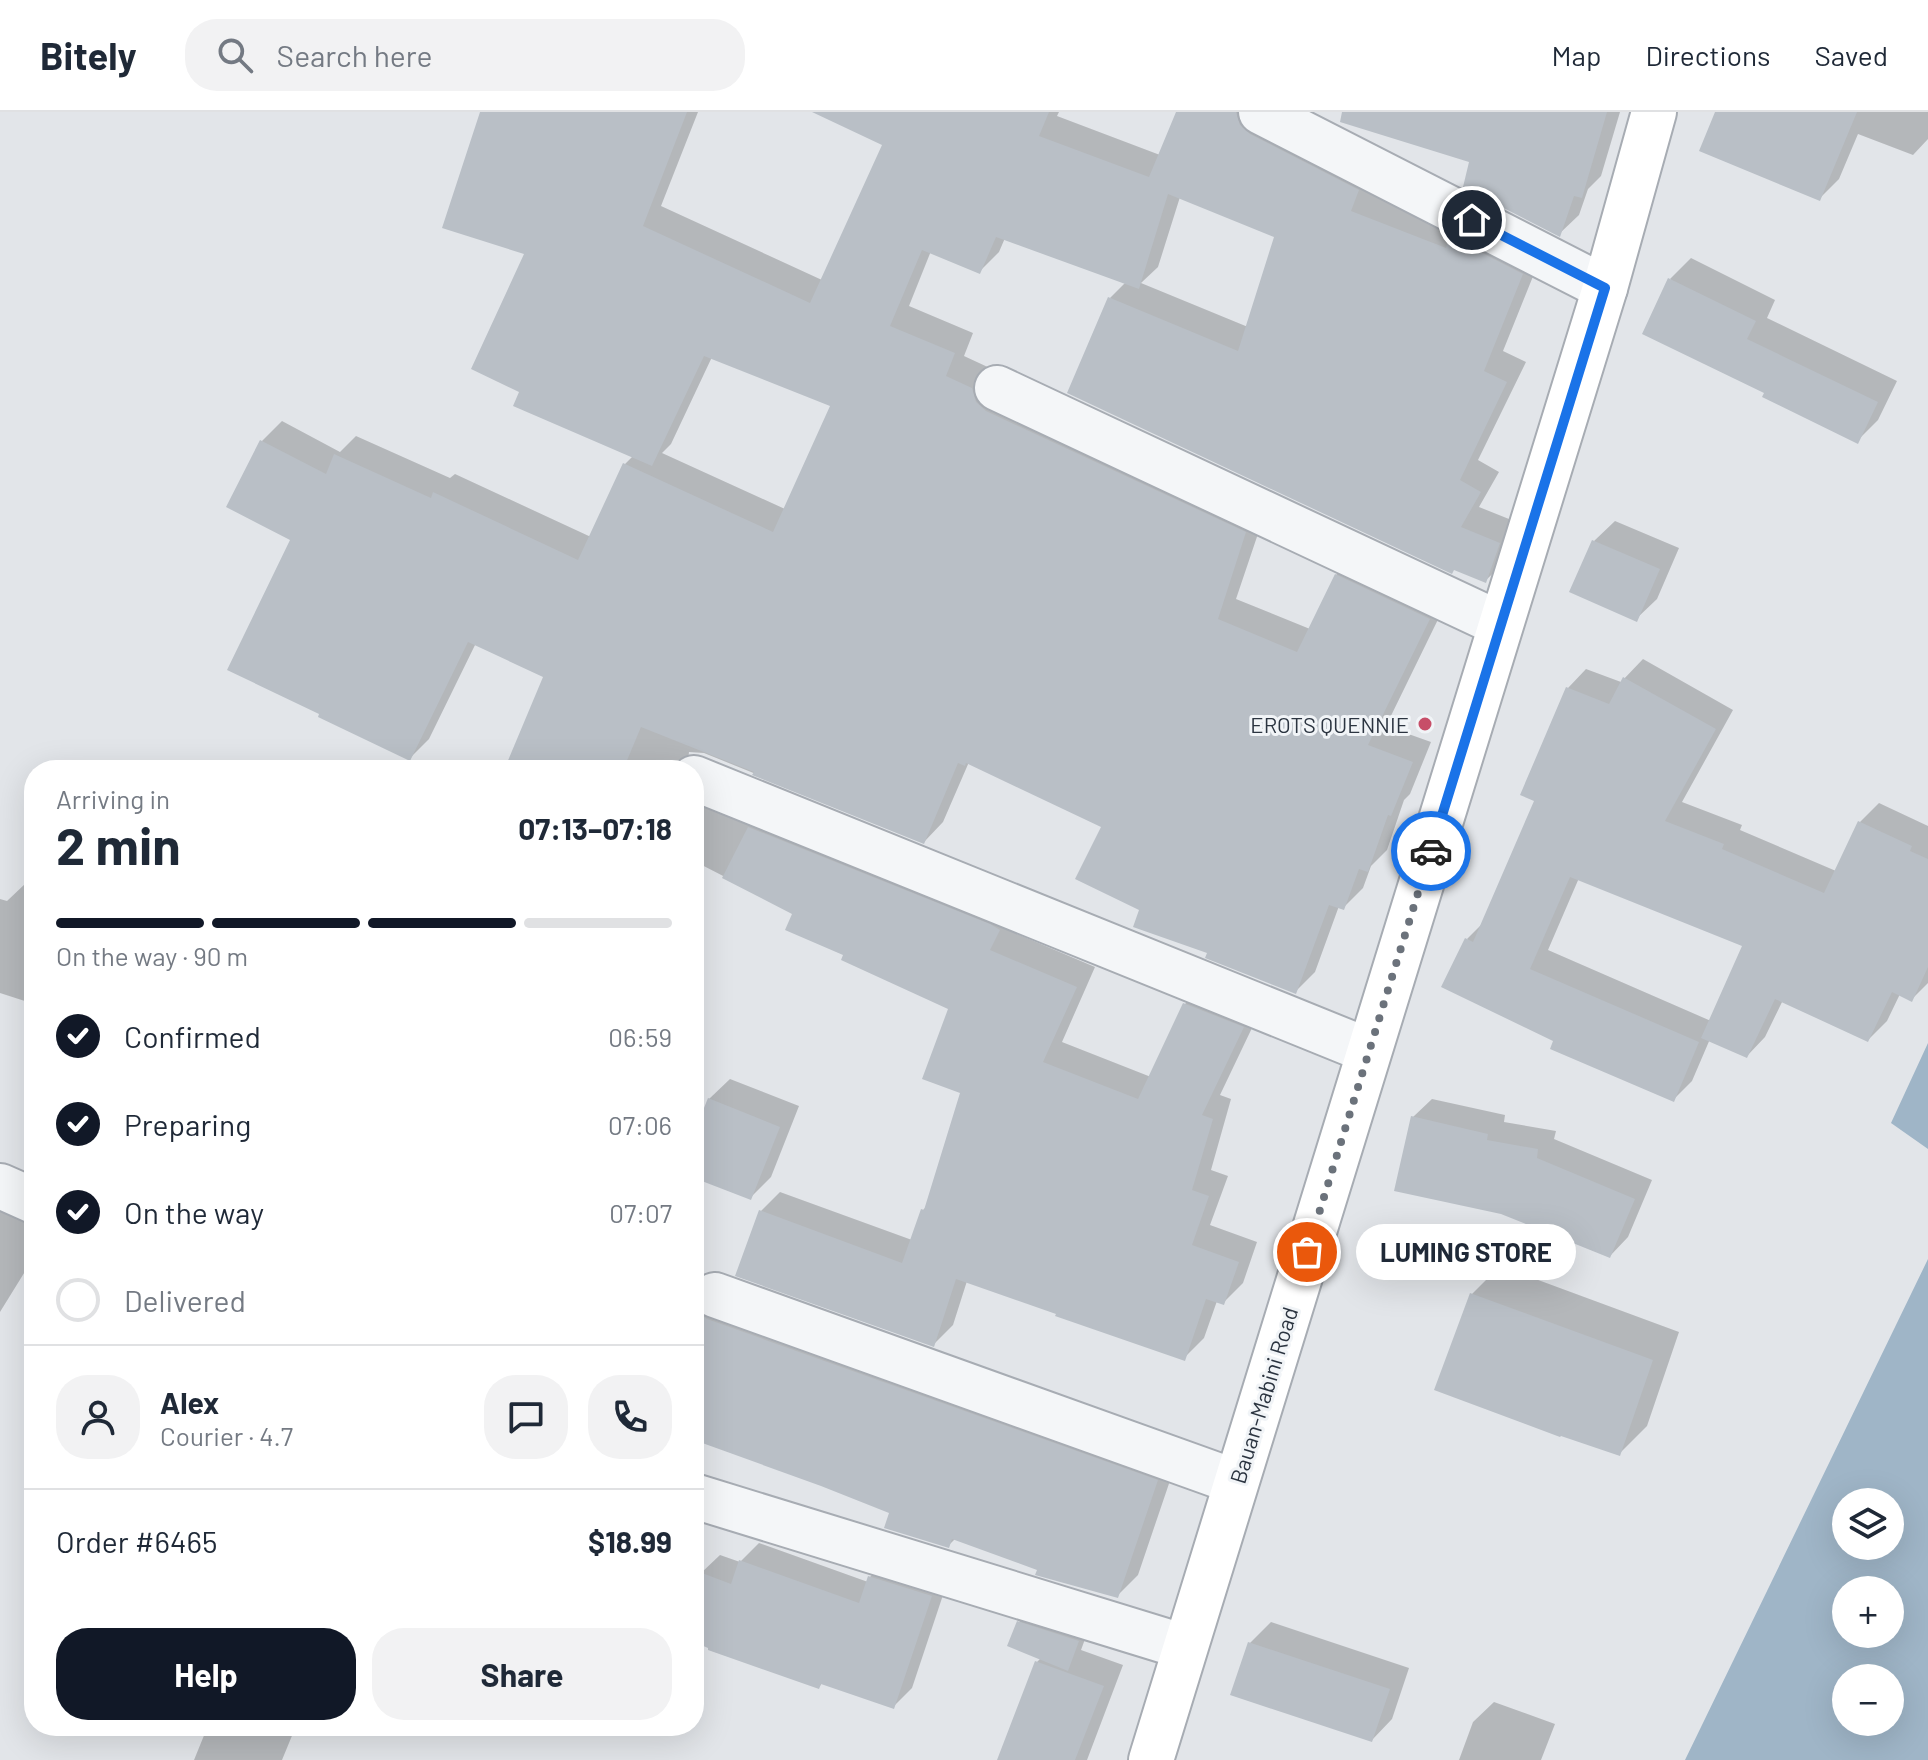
<!DOCTYPE html>
<html lang="en">
<head>
<meta charset="utf-8">
<style>
  :root { --surface:#fff; --page:#f2f2f3; --text:#1f2937; --muted:#747a83; --line:#e0e1e3; --accent:#111827 }
  body { margin:0; font-family:Barlow,sans-serif; background:var(--page); color:var(--text); height:100vh; display:flex; flex-direction:column; font-size:30px; white-space:nowrap }
  * { box-sizing:border-box; margin:0 }
  p { font-size:26px; color:var(--muted) }
  .icon { flex:none; width:44px; height:44px; fill:none; stroke:currentColor; stroke-width:2; stroke-linecap:round; stroke-linejoin:round }
  .map { position:relative; flex:1; overflow:hidden }
  .drawer { position:absolute; left:24px; top:648px; width:680px; height:976px; display:flex; flex-direction:column; background:var(--surface); border-radius:32px; box-shadow:0 8px 32px #0002 }
  .drawer>* { flex:none }
  .buttons { position:absolute; left:1832px; top:1376px; display:grid; gap:16px }
  .buttons a { display:grid; place-items:center; width:72px; height:72px; border-radius:50%; background:var(--surface); box-shadow:0 8px 32px #0002; font-size:40px }
  .pin { position:absolute; display:grid; place-items:center; width:68px; height:68px; color:#fff; margin:-34px; border:4px solid #fff; border-radius:50%; box-shadow:0 2px 8px #0007 }
  .courier { position:absolute; display:grid; place-items:center; width:80px; height:80px; margin:-40px; border:6px solid #1a73e8; border-radius:50%; background:#fff; color:#222; box-shadow:0 2px 10px #0007 }
  .bubble { position:absolute; height:56px; border-radius:28px; background:var(--surface); box-shadow:0 8px 32px #0002; font-size:26px; font-weight:700; line-height:56px; text-align:center }
  .summary em { font-style:normal; font-weight:700 }
  .summary div { display:flex; flex-direction:column-reverse }
  .summary { display:flex; align-items:center; justify-content:space-between; height:136px; padding:0 32px }
  h1 { font-size:52px; font-weight:700; line-height:60px }
  .bar { display:grid; grid-template-columns:repeat(4,1fr); gap:12px 8px; align-content:center; height:96px; padding:0 32px }
  .bar i { height:10px; border-radius:6px; background:var(--line) }
  .bar .current { background:var(--accent) }
  .bar p { grid-column:span 4 }
  .line { display:flex; align-items:center; gap:20px; padding:0 32px; border-top:2px solid var(--line) }
  .line div { flex:1 }
  .round { display:grid; place-items:center; flex:none; width:84px; height:84px; border-radius:32px; background:var(--page) }
  ol { padding:0 32px; list-style:none }
  li { display:flex; align-items:center; gap:24px; height:88px }
  li p { margin-inline-start:auto }
  li .icon { padding:8px; border-radius:50%; background:var(--accent); color:#fff; stroke-width:4 }
  li:last-child { color:var(--muted) }
  li i { width:44px; height:44px; border:4px solid var(--line); border-radius:50% }
  .primary-button { display:flex; gap:16px; margin-top:auto; padding:16px 32px }
  .primary-button a { flex:1; height:92px; border-radius:32px; background:var(--accent); color:#fff; font-size:32px; font-weight:700; line-height:92px; text-align:center }
  .primary-button a+a { background:var(--page); color:var(--text) }
  header { display:flex; align-items:center; gap:48px; box-sizing:border-box; height:112px; padding:0 40px; background:var(--surface); border-bottom:2px solid var(--line) }
  header strong { font-size:38px }
  nav { display:flex; gap:44px; margin-inline-start:auto; font-size:28px }
  .search { width:560px; height:72px; background:var(--page); display:flex; align-items:center; gap:20px; box-sizing:border-box; padding:0 28px; border-radius:32px; color:var(--muted); font-size:30px }
  .map>svg:first-child { display:block }
  .water { fill:#9fb5c7; fill-rule:evenodd }
  .shadow { fill:#0003; fill-rule:evenodd }
  .building { fill:#b9bfc6 }
  .lines { fill:none; stroke-linecap:round; stroke-linejoin:round }
  .street-casing { stroke:#a7acb3; stroke-width:48 }
  .secondary-casing { stroke:#a7acb3; stroke-width:48 }
  .street { stroke:#f4f6f8; stroke-width:44 }
  .secondary { stroke:#fff; stroke-width:44 }
  .done { stroke:#6b727b; stroke-width:8; stroke-dasharray:0 14.4 }
  .route { stroke:#1a73e8; stroke-width:10 }
  .poi-dot { fill:#c74e68; stroke:#f1f4f7; stroke-width:3 }
  .labels { text-anchor:middle; dominant-baseline:central; stroke-width:6; stroke-linejoin:round; paint-order:stroke }
  .poi-label { font-size:22px; fill:#2b3440; stroke:#f1f4f7; text-anchor:end }
  .street-label { font-size:22px; fill:#2b3440; stroke:#f1f4f7 }
</style>
</head>
<body>
<header>
<strong>Bitely</strong>
<div class="search"><svg class="icon" aria-label="search" viewBox="0 0 24 24"><circle cx="10" cy="10" r="6"/><path d="M15 15l6 6"/></svg>Search here</div>
<nav><a>Map</a><a>Directions</a><a>Saved</a></nav>
</header>
<div class="map">
<svg width="1928" height="1648" viewBox="0 0 1928 1648">
  <rect width="100%" height="100%" fill="#e2e5e9"/>
  <path class="water" d="M1928 931V1037L1891 1011Z
    M1928 1147V1648H1685ZM1846 1390H1890V1434H1846ZM1846 1478H1890V1522H1846ZM1846 1566H1890V1610H1846Z"/>
  <path class="shadow" d="M481 0H698L661 94 822 168 884 32 817 0H1059L1057 4 1160 43 1178 0H1266L1542 142 1503 239 1526 250 1478 348 1499 360 1479 395 1519 411 1506 449 1486 468 1110 186 1126 170 1005 126 999 140 979 160 931 139 909 194 973 221 964 244 992 257 1265 401 1236 487 1310 517 1336 463 1356 443 1448 487 1386 614 1431 630 1410 682 1404 688 1387 738 1371 754 1363 776 1343 796 1339 794 1315 860 1295 880 1209 840 1141 797 1104 714 969 650 943 710 924 730 704 641 689 640 688 648 692 658H506L545 564 476 531 429 627 409 647 293 427 262 329 282 309 340 340 356 324 450 366 455 362 591 425 624 353 633 344 522 279 527 141ZM1180 85 1277 124 1248 215 1141 171 1158 155ZM712 245 833 293 785 397 662 341 671 332Z
    M1423 0H1620L1601 64 1588 77 1579 103 1559 122 1472 49Z
    M1717 0H1928V27L1913 43 1858 22 1839 67 1819 87Z
    M1691 146 1775 188 1767 206 1897 269 1878 308 1857 329 1670 167Z
    M1615 409 1679 436 1657 487 1636 507 1594 429Z
    M1643 547 1733 598 1682 690 1742 713 1740 718 1836 759 1860 710 1879 691 1928 714V871L1912 887 1900 882 1887 909 1868 928 1783 888 1765 925 1747 944 1710 927 1692 969 1673 988 1556 928 1467 827 1483 811 1537 688 1568 576 1586 557 1621 570ZM1579 766 1744 833 1711 909 1548 838Z
    M694 662 1018 798 1008 818 1095 855 1062 930 1151 965 1185 892 1205 872 1262 895 1220 983 1231 987 1211 1058 1228 1064 1210 1113 1257 1130 1243 1171 1223 1191 1217 1189 1204 1226 1184 1246 967 1169 953 1213 933 1233 760 1100 780 1080 912 1128 923 1098 928 1093 962 979 950 896 846 842 795 801 694 749Z
    M26 771 34 773V892L0 881V787L7 789Z
    M730 967 799 994 771 1065 750 1086 694 1064V1026L709 987Z
    M1432 987 1505 1003 1504 1010 1556 1019 1554 1027 1652 1068 1628 1125 1610 1144 1413 1005Z
    M0 1056 34 1077V1145L0 1200Z
    M1500 1154 1679 1220 1647 1314 1619 1342 1472 1182Z
    M694 1161 1177 1348 1138 1463 1117 1484 956 1426 948 1434 892 1400 694 1325Z
    M759 1431 868 1470 870 1465 888 1446 949 1465 912 1576 894 1594 823 1570 819 1575 694 1528V1480L701 1461 720 1443 740 1450Z
    M1029 1500 1088 1519 1081 1538 1123 1553 1087 1648H1011L1037 1550 1041 1546 1018 1511Z
    M1271 1510 1409 1556 1392 1607 1372 1628 1250 1531Z
    M1494 1590 1555 1612 1541 1648H1459L1473 1610Z
    M187 1614H296L282 1648H194L205 1621Z"/>
  <path class="building" d="M480 0H687L643 114 810 191 882 33 812 0H1049L1039 24 1149 65 1176 0H1236L1240 13 1250 22 1359 78 1351 99 1446 136 1449 124 1523 162 1484 259 1507 270 1460 368 1481 380 1461 415 1500 431 1486 471 1454 458 1452 462 1067 281 1108 185 1238 239 1274 125 1168 82 1139 177 996 125 980 162 922 138 890 214 955 241 946 264 972 276 976 290 986 299 1246 420 1218 507 1297 540 1335 462 1430 507 1368 633 1413 650 1391 704 1388 703 1368 760 1359 757 1344 798 1329 793 1296 882 1205 846 1207 841 1133 815 1139 798 1075 767 1101 715 966 651 965 654 958 651 924 732 752 663 754 660 641 615 623 658H504L543 565 468 530 410 649 318 605 319 602 227 558 290 428 226 395 260 328 326 362 334 342 431 386 433 380 578 448 623 351 773 420 830 294 704 244 652 354 513 294 519 280 471 257 524 142 442 116Z
    M1342 0H1607L1582 86 1574 84 1560 125 1463 75 1469 50 1340 10Z
    M1715 0H1857L1820 89 1699 39Z
    M1668 166 1756 209 1747 227 1878 290 1858 332 1762 285 1764 281 1642 222Z
    M1592 428 1660 457 1637 510 1569 480Z
    M1623 565 1716 617 1665 709 1724 732 1722 737 1824 781 1858 709 1912 734 1910 739 1928 747V855L1912 890 1892 880 1868 930 1775 887 1747 946 1701 926 1742 834 1570 765 1530 857 1699 930 1674 990 1550 937 1553 929 1441 875 1465 826 1473 830 1534 689 1520 683 1566 575 1609 592Z
    M748 715 990 812 1000 818 990 838 1077 875 1043 950 1138 987 1183 891 1244 915 1202 1003 1213 1007 1192 1078 1209 1084 1192 1133 1239 1150 1224 1193 1206 1187 1185 1249 1055 1204 1056 1202 956 1167 934 1235 735 1164 759 1098 902 1151 921 1097 924 1098 960 981 922 967 948 897 841 848 843 843 785 818 792 802 722 766Z
    M708 986 780 1015 751 1088 694 1066V1021Z
    M1411 1004 1488 1022 1487 1028 1538 1037 1537 1046 1635 1087 1610 1146 1501 1102 1394 1079Z
    M1470 1181 1653 1248 1620 1344 1561 1324 1560 1325 1434 1278Z
    M694 1195 696 1200 707 1207 1158 1368 1118 1486 1035 1463 1037 1458 952 1427 949 1436 884 1416 889 1401 821 1374 694 1328Z
    M739 1448 859 1491 868 1464 932 1484 894 1597 821 1572 819 1577 708 1538V1536L694 1530V1458L731 1472Z
    M1017 1509 1079 1529 1068 1559 1007 1534Z
    M1248 1530 1390 1577 1372 1630 1230 1583Z
    M1035 1549 1104 1574 1075 1648H997Z"/>
  <g class="lines">
    <g class="street-casing">
      <path id="street" d="M1261 0 1605 176
        M997 276 1500 512
        M694 666 1369 939
        M0 1074 34 1089
        M715 1183 1236 1370
        M694 1384 1185 1535"/>
    </g>
    <g class="secondary-casing">
      <path id="secondary" d="M1151 1648 1605 176 1654 0"/>
    </g>
    <use href="#street" class="street"/>
    <use href="#secondary" class="secondary"/>
  </g>
  <g class="lines">
    <path class="done" d="M1307 1140 1431 739"/>
    <path class="route" d="M1431 739 1605 176 1472 108"/>
  </g>
  <circle class="poi-dot" cx="1425" cy="612" r="8"/>
  <g class="labels">
    <g class="poi-label">
      <text x="1409" y="612">EROTS QUENNIE</text>
    </g>
    <g class="street-label">
      <text transform="translate(1263 1283) rotate(-73)">Bauan-Mabini Road</text>
    </g>
  </g>
</svg>
<div class="buttons">
<a><svg class="icon" aria-label="layers" viewBox="0 0 24 24"><path d="M12 4l9 5-9 5-9-5zM3 14l9 5 9-5"/></svg></a>
<a>+</a>
<a>−</a>
</div>
<div class="pin" style="left:1307px;top:1140px;background:#ea580c"><svg class="icon" aria-label="bag" viewBox="0 0 24 24"><path d="M5 8h14l-1 12H6zM9 8a3 3 0 0 1 6 0"/></svg></div>
<div class="pin" style="left:1472px;top:108px;background:#1f2937"><svg class="icon" aria-label="home" viewBox="0 0 24 24"><path d="M3 11l9-7 9 7M6 9v11h12V9"/></svg></div>
<div class="courier" style="left:1431px;top:739px"><svg class="icon" aria-label="car" viewBox="0 0 24 24"><path d="M5 17H2v-5l4-1 3-4h7l3 4 3 1v5h-3M9 17h6M6 11h13"/><circle cx="7" cy="17" r="2"/><circle cx="17" cy="17" r="2"/></svg></div>
<div class="bubble" style="left:1356px;top:1112px;width:220px">LUMING STORE</div>
<section class="drawer">
<div class="summary"><div><h1>2 min</h1><p>Arriving in</p></div><em>07:13–07:18</em></div>
<div class="bar"><i class="current"></i><i class="current"></i><i class="current"></i><i></i><p>On the way · 90 m</p></div>
<ol>
<li><svg class="icon" aria-label="check" viewBox="0 0 24 24"><path d="M5 12l5 5 9-10"/></svg>Confirmed<p>06:59</p></li>
<li><svg class="icon" aria-label="check" viewBox="0 0 24 24"><path d="M5 12l5 5 9-10"/></svg>Preparing<p>07:06</p></li>
<li><svg class="icon" aria-label="check" viewBox="0 0 24 24"><path d="M5 12l5 5 9-10"/></svg>On the way<p>07:07</p></li>
<li><i></i>Delivered</li>
</ol>
<div class="line" style="height:144px"><a class="round"><svg class="icon" aria-label="person" viewBox="0 0 24 24"><circle cx="12" cy="8" r="4"/><path d="M4 21q1-7 8-7t8 7"/></svg></a><div><b>Alex</b><p>Courier · 4.7</p></div><a class="round"><svg class="icon" aria-label="chat" viewBox="0 0 24 24"><path d="M4 5h16v11H9l-5 4z"/></svg></a><a class="round"><svg class="icon" aria-label="phone" viewBox="0 0 24 24"><path d="M5 4h4l2 5-3 2q2 4 5 5l2-3 5 2v4C11 20 4 13 5 4z"/></svg></a></div>
<div class="line" style="height:104px"><div>Order #6465</div><b>$18.99</b></div>
<div class="primary-button"><a>Help</a><a>Share</a></div>
</section>
</div>
</body>
</html>
